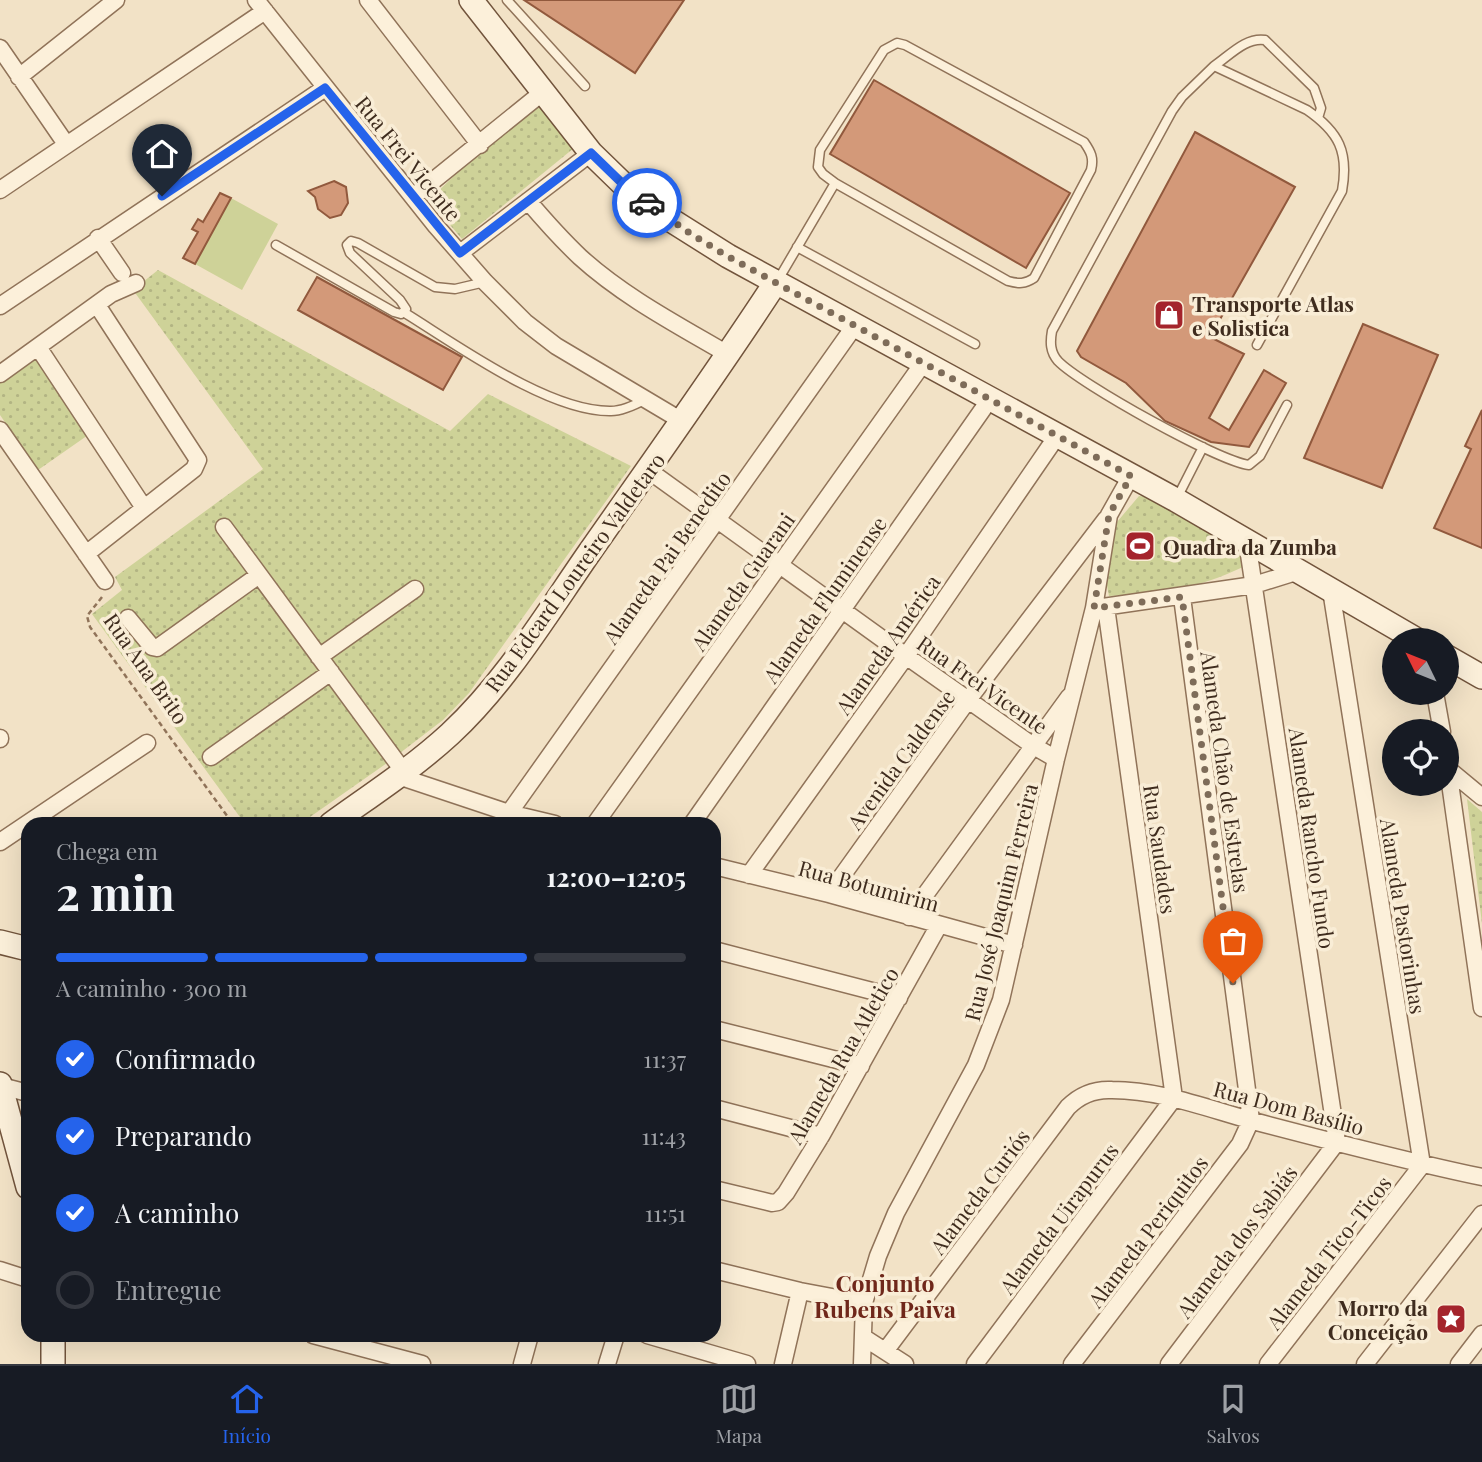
<!DOCTYPE html>
<html lang="pt">
<head>
<meta charset="utf-8">
<style>
  :root { --surface:#171b24; --page:#242831; --text:#f1f3f6; --muted:#9ea1a6; --line:#363941; --accent:#2563eb }
  body { margin:0; font-family:"Playfair Display",serif; background:var(--page); color:var(--text); height:100vh; display:flex; flex-direction:column; font-size:26px; white-space:nowrap }
  * { box-sizing:border-box; margin:0 }
  p { font-size:23px; color:var(--muted) }
  .icon { flex:none; width:38px; height:38px; fill:none; stroke:currentColor; stroke-width:2; stroke-linecap:round; stroke-linejoin:round }
  .map { position:relative; flex:1; overflow:hidden }
  .sheet { position:absolute; left:21px; top:817px; width:700px; height:525px; display:flex; flex-direction:column; background:var(--surface); border-radius:21px; box-shadow:0 7px 28px #0002 }
  .sheet>* { flex:none }
  .needle { width:46px; rotate:313deg }
  .controls { position:absolute; left:1382px; top:628px; display:grid; gap:14px }
  .controls a { display:grid; place-items:center; width:77px; height:77px; border-radius:50%; background:var(--surface); box-shadow:0 7px 28px #0002; font-size:35px }
  .pin { position:absolute; display:grid; place-items:center; width:60px; height:60px; color:#fff; margin:-72px -30px; border-radius:50% 50% 50% 0; rotate:-45deg; box-shadow:0 0 7px #0007 }
  .pin .icon { rotate:45deg }
  .courier { position:absolute; display:grid; place-items:center; width:70px; height:70px; margin:-35px; border:5px solid #2563eb; border-radius:50%; background:#fff; color:#222; box-shadow:0 2px 9px #0007 }
  .overview em { font-style:normal; font-weight:700 }
  .overview div { display:flex; flex-direction:column-reverse }
  .overview { display:flex; align-items:center; justify-content:space-between; height:119px; padding:0 35px }
  h1 { font-size:46px; font-weight:700; line-height:52px }
  .bar { display:grid; grid-template-columns:repeat(4,1fr); gap:10px 7px; align-content:center; height:84px; padding:0 35px }
  .bar i { height:9px; border-radius:5px; background:var(--line) }
  .bar .selected { background:var(--accent) }
  .bar p { grid-column:span 4 }
  ol { padding:0 35px; list-style:none }
  li { display:flex; align-items:center; gap:21px; height:77px }
  li p { margin-inline-start:auto }
  li .icon { padding:7px; border-radius:50%; background:var(--accent); color:#fff; stroke-width:4 }
  li:last-child { color:var(--muted) }
  li i { width:38px; height:38px; border:4px solid var(--line); border-radius:50% }
  .menu { display:flex; justify-content:space-around; align-items:center; height:98px; border-top:2px solid var(--line); background:var(--surface); font-size:19px; color:var(--muted) }
  .menu a { display:grid; justify-items:center; gap:4px }
  .menu .selected { color:var(--accent) }
  .map>svg:first-child { display:block }
  .grass { fill:#ced298 }
  .park { fill:url(#park-dots) }
  .building { fill:#d39979; stroke:#91593d; stroke-width:2 }
  .lines { fill:none; stroke-linecap:round; stroke-linejoin:round }
  .lane-casing { stroke:#907359; stroke-width:11 }
  .street-casing { stroke:#907359; stroke-width:19 }
  .secondary-casing { stroke:#72543c; stroke-width:26 }
  .path { stroke:#907359; stroke-width:2.5; stroke-dasharray:5 3.5; stroke-linecap:butt }
  .lane { stroke:#fcf0da; stroke-width:8 }
  .street { stroke:#fcf0da; stroke-width:16 }
  .secondary { stroke:#fcf0da; stroke-width:23 }
  .done { stroke:#7e6c59; stroke-width:7; stroke-dasharray:0 12.6 }
  .route { stroke:#2563eb; stroke-width:9 }
  .labels { text-anchor:middle; dominant-baseline:central; stroke-width:7; stroke-linejoin:round; paint-order:stroke }
  .street-label { font-size:21px; fill:#3f2c1e; stroke:#f9edd6 }
  .poi-label { font-size:21px; font-weight:bold; fill:#3f2c1e; stroke:#f9edd6; text-anchor:start }
  .neighbourhood-label { font-size:23px; font-weight:bold; fill:#6f271a; stroke:#f9edd6 }
</style>
</head>
<body>
<div class="map">
<svg width="1482" height="1364" viewBox="0 0 1482 1364">
  <defs>
    <pattern id="park-dots" width="8" height="8" patternUnits="userSpaceOnUse" patternTransform="scale(1.75)"><rect width="8" height="8" fill="#ced298"/><path d="M2 2h.1M6 6h.1" fill="none" stroke="#b2b483" stroke-width="1.8" stroke-linecap="round"/></pattern>
  </defs>
  <rect width="100%" height="100%" fill="#f2e2c6"/>
  <path class="grass" d="M231 198 278 224 242 290 195 264Z"/>
  <path class="park" d="M546 101 574 148 462 239 429 200 483 148Z
    M158 270 450 431 488 394 631 466 469 693 443 720 387 763 300 824H245L92 614 122 590 115 577 263 469 133 290Z
    M37 356 91 433 38 470 0 415V382Z
    M1139 496 1151 497 1243 551V567C1194 590 1163 593 1109 596L1105 575 1117 522Z
    M1467 799 1482 812V924Z"/>
  <path class="building" d="M524 0H684L635 73Z
    M874 80 1070 193 1026 268 830 154Z
    M1195 132 1295 187 1210 337 1244 354 1209 418 1229 430 1264 370 1286 383 1249 447 1211 442 1165 421 1126 383 1081 357 1077 351Z
    M334 181 346 187 348 203 341 215 330 218 318 209 315 197 308 191Z
    M220 193 231 198 195 264 183 258 198 232 192 229 198 219 203 222Z
    M317 277 462 357 443 390 298 310Z
    M1363 324 1438 355 1382 488 1304 458Z
    M1482 410V548L1434 528 1471 449 1465 446Z"/>
  <g class="lines">
    <g class="lane-casing">
      <path id="lane" d="M507 0 585 86
        M897 43 905 45 1084 142C1091 152 1094 158 1091 170L1034 278C1025 284 1019 284 1008 281L835 183 823 174 818 167 820 150 884 50Z
        M1214 66C1230 55 1246 37 1265 40L1314 88 1321 108 1318 118
        M276 245 394 312 401 314 406 309 400 300 350 253 347 245 351 241 358 243 435 287 455 289 485 282
        M797 247 975 344
        M778 280 835 183
        M405 313C457 345 549 412 611 411 623 411 635 405 646 399
        M1257 345 1342 191C1349 152 1339 132 1307 110L1214 66 1182 97 1172 111 1052 331C1050 342 1050 352 1058 361 1080 384 1218 461 1249 465L1260 456 1287 405
        M1177 498 1203 447"/>
    </g>
    <g class="street-casing">
      <path id="street" d="M256 0 436 226 485 282 525 322 556 346 682 421
        M368 0 480 145
        M0 48 66 144
        M19 77 116 0
        M0 190 265 11
        M413 197 543 92
        M528 201C545 221 561 239 580 257 624 297 678 325 729 355
        M98 238 122 273
        M460 253 591 153
        M0 306 325 88
        M38 347 144 508
        M0 374 111 294 136 283
        M0 430 105 581
        M648 470 906 656 1032 745 1056 759
        M224 527 404 772
        M86 554 194 469 198 460 97 305
        M1096 608 1254 585 1299 571
        M128 618 152 647 157 648 259 575
        M319 657 415 589
        M1435 693 1442 732
        M0 738V739
        M211 757 331 672
        M1447 762 1482 1008
        M1448 769 1482 797
        M398 776 509 813 555 824
        M509 813 856 324
        M595 824 924 362
        M692 824 990 399
        M0 842 147 743
        M714 866 829 894 1014 945
        M749 875 906 656 1057 436
        M829 894 968 700 1106 519
        M909 917 1069 697
        M714 950 899 998
        M714 1029 861 1066
        M1 1086 28 1093
        M714 1108 821 1136
        M714 1189 772 1203 778 1202 786 1193 821 1136 939 925
        M0 1270 28 1279
        M714 1270 800 1291 864 1303
        M313 1335 422 1364
        M647 1335 747 1364
        M863 1337 905 1364
        M886 1350 1068 1107C1080 1095 1094 1089 1112 1090 1160 1090 1206 1108 1253 1121 1329 1141 1405 1161 1482 1177
        M522 1364 530 1335
        M607 1364 616 1335
        M783 1364 800 1291
        M862 1364 864 1303 878 1256 896 1213 976 1065 1001 1000 1056 759 1094 608 1109 515 1131 476
        M975 1364 1174 1098 1106 607
        M1072 1364 1240 1144 1251 1120 1182 597
        M1169 1364 1337 1142 1247 541
        M1268 1364 1422 1165 1331 590
        M1365 1364 1482 1214
        M1459 1364 1482 1334"/>
    </g>
    <g class="secondary-casing">
      <path id="secondary" d="M471 0 591 153 625 186 655 210 728 256 1176 500 1417 640
        M1447 657 1482 677
        M331 824C371 795 413 768 450 734 505 683 546 615 589 553 652 463 716 374 776 282
        M0 942 28 949
        M0 1084 28 1187
        M53 1335V1364"/>
    </g>
    <path class="path" d="M102 597 87 616 90 627 233 824"/>
    <use href="#lane" class="lane"/>
    <use href="#street" class="street"/>
    <use href="#secondary" class="secondary"/>
  </g>
  <g class="lines">
    <path class="done" d="M647 203 691 234 727 256 1131 476 1109 515 1094 608 1182 597 1233 983"/>
    <path class="route" d="M162 196 325 88 460 253 591 153 625 186 647 203"/>
  </g>
  <defs>
    <g id="shop-square" transform="scale(1.575)"><rect x="-9" y="-9" width="18" height="18" rx="4" fill="#a4242c" stroke="#f9edd6"/><path d="M-5-2.5h2.3a2.7 3.5 0 0 1 5.4 0H5L5.5 6h-11ZM-1.5-2.5h3a1.5 2.3 0 0 0-3 0Z" fill="#fff"/></g>
    <g id="stadium-square" transform="scale(1.575)"><rect x="-9" y="-9" width="18" height="18" rx="4" fill="#a4242c" stroke="#f9edd6"/><path d="M0-5a6.5 5 0 1 0 0 10a6.5 5 0 1 0 0-10ZM-3.5-1.8h7v3.6h-7Z" fill="#fff"/></g>
    <g id="sight-square" transform="scale(1.575)"><rect x="-9" y="-9" width="18" height="18" rx="4" fill="#a4242c" stroke="#f9edd6"/><path d="M0-6L1.8-2.2L6-1.7L2.9 1.2L3.7 5.4L0 3.3L-3.7 5.4L-2.9 1.2L-6-1.7L-1.8-2.2Z" fill="#fff"/></g>
  </defs>
  <g fill-rule="evenodd">
    <use href="#shop-square" x="1169" y="315"/>
    <use href="#stadium-square" x="1140" y="546"/>
    <use href="#sight-square" x="1451" y="1319"/>
  </g>
  <g class="labels">
    <g class="street-label">
      <text transform="translate(409 158) rotate(51)">Rua Frei Vicente</text>
      <text transform="translate(666 557) rotate(-55)">Alameda Pai Benedito</text>
      <text transform="translate(574 572) rotate(-54)">Rua Edcard Loureiro Valdetaro</text>
      <text transform="translate(742 581) rotate(-55)">Alameda Guarani</text>
      <text transform="translate(824 599) rotate(-55)">Alameda Fluminense</text>
      <text transform="translate(887 644) rotate(-55)">Alameda América</text>
      <text transform="translate(147 668) rotate(55)">Rua Ana Brito</text>
      <text transform="translate(983 684) rotate(35)">Rua Frei Vicente</text>
      <text transform="translate(900 759) rotate(-54)">Avenida Caldense</text>
      <text transform="translate(1226 772) rotate(82)">Alameda Chão de Estrelas</text>
      <text transform="translate(1313 838) rotate(82)">Alameda Rancho Fundo</text>
      <text transform="translate(1161 849) rotate(82)">Rua Saudades</text>
      <text transform="translate(869 885) rotate(15)">Rua Botumirim</text>
      <text transform="translate(1000 902) rotate(-76)">Rua José Joaquim Ferreira</text>
      <text transform="translate(1404 916) rotate(81)">Alameda Pastorinhas</text>
      <text transform="translate(842 1055) rotate(-60)">Alameda Rua Atletico</text>
      <text transform="translate(1289 1107) rotate(15)">Rua Dom Basílio</text>
      <text transform="translate(979 1191) rotate(-53)">Alameda Curiós</text>
      <text transform="translate(1058 1218) rotate(-53)">Alameda Uirapurus</text>
      <text transform="translate(1147 1231) rotate(-53)">Alameda Periquitos</text>
      <text transform="translate(1236 1241) rotate(-53)">Alameda dos Sabiás</text>
      <text transform="translate(1328 1252) rotate(-52)">Alameda Tico-Ticos</text>
    </g>
    <g class="poi-label">
      <text x="1192" y="303">Transporte Atlas<tspan x="1192" dy="24">e Solistica</tspan></text>
      <text x="1163" y="546">Quadra da Zumba</text>
      <text x="1428" y="1307" text-anchor="end">Morro da<tspan x="1428" dy="24">Conceição</tspan></text>
    </g>
    <g class="neighbourhood-label">
      <text x="885" y="1282">Conjunto<tspan x="885" dy="26">Rubens Paiva</tspan></text>
    </g>
  </g>
</svg>
<div class="controls">
<a><svg class="needle" viewBox="-14 -14 28 28"><path d="M0-13l5 13h-10z" fill="#e53935"/><path d="M0 13l5-13h-10z" fill="#9ea1a6"/></svg></a>
<a><svg class="icon" aria-label="locate" viewBox="0 0 24 24"><circle cx="12" cy="12" r="6"/><path d="M12 2v4M12 18v4M2 12h4M18 12h4"/></svg></a>
</div>
<div class="pin" style="left:1233px;top:983px;background:#ea580c"><svg class="icon" aria-label="bag" viewBox="0 0 24 24"><path d="M5 8h14l-1 12H6zM9 8a3 3 0 0 1 6 0"/></svg></div>
<div class="pin" style="left:162px;top:196px;background:#1f2937"><svg class="icon" aria-label="home" viewBox="0 0 24 24"><path d="M3 11l9-7 9 7M6 9v11h12V9"/></svg></div>
<div class="courier" style="left:647px;top:203px"><svg class="icon" aria-label="car" viewBox="0 0 24 24"><path d="M5 17H2v-5l4-1 3-4h7l3 4 3 1v5h-3M9 17h6M6 11h13"/><circle cx="7" cy="17" r="2"/><circle cx="17" cy="17" r="2"/></svg></div>
<section class="sheet">
<div class="overview"><div><h1>2 min</h1><p>Chega em</p></div><em>12:00–12:05</em></div>
<div class="bar"><i class="selected"></i><i class="selected"></i><i class="selected"></i><i></i><p>A caminho · 300 m</p></div>
<ol>
<li><svg class="icon" aria-label="check" viewBox="0 0 24 24"><path d="M5 12l5 5 9-10"/></svg>Confirmado<p>11:37</p></li>
<li><svg class="icon" aria-label="check" viewBox="0 0 24 24"><path d="M5 12l5 5 9-10"/></svg>Preparando<p>11:43</p></li>
<li><svg class="icon" aria-label="check" viewBox="0 0 24 24"><path d="M5 12l5 5 9-10"/></svg>A caminho<p>11:51</p></li>
<li><i></i>Entregue</li>
</ol>
</section>
</div>
<nav class="menu">
<a class="selected"><svg class="icon" aria-label="home" viewBox="0 0 24 24"><path d="M3 11l9-7 9 7M6 9v11h12V9"/></svg>Início</a>
<a><svg class="icon" aria-label="map" viewBox="0 0 24 24"><path d="M3 6l6-2 6 2 6-2v14l-6 2-6-2-6 2zM9 4v14M15 6v14"/></svg>Mapa</a>
<a><svg class="icon" aria-label="saved" viewBox="0 0 24 24"><path d="M7 4h10v16l-5-4-5 4z"/></svg>Salvos</a>
</nav>
</body>
</html>
